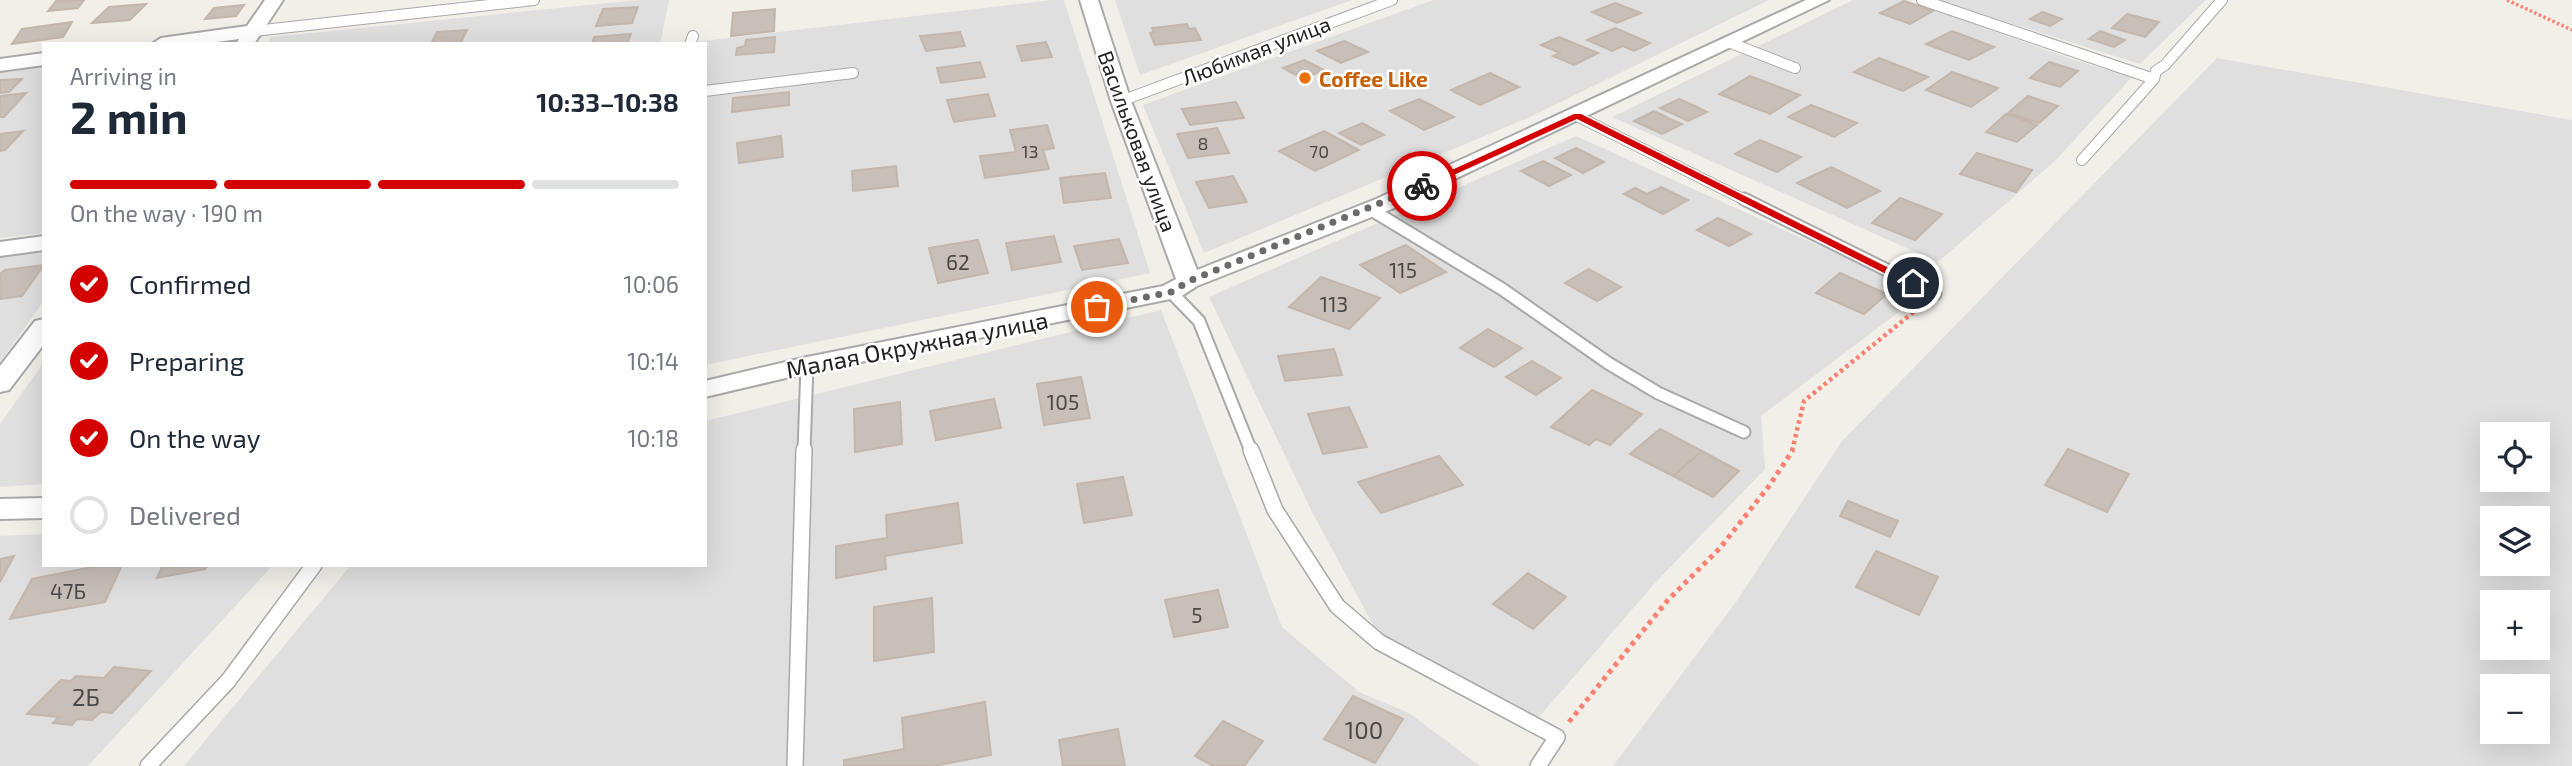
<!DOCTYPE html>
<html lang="en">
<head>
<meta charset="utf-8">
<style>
  :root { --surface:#fff; --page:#f2f2f3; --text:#1f2937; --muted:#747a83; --line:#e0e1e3; --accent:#d40000 }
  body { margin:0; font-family:"Exo 2",sans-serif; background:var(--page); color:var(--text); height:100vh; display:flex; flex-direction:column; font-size:26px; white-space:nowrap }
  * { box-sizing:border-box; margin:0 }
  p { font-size:23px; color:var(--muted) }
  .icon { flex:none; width:38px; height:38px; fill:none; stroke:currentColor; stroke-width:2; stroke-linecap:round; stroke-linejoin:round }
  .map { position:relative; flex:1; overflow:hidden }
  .panel { position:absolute; left:42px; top:42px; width:665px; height:525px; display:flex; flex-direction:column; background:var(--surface); border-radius:0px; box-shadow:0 7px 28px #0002 }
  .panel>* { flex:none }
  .buttons { position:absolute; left:2480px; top:422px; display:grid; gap:14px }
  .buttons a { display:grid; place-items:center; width:70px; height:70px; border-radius:0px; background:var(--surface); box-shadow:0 7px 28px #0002; font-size:35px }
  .pin { position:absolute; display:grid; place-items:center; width:60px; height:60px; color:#fff; margin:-30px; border:4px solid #fff; border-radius:50%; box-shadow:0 2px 7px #0007 }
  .courier { position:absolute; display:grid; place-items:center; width:70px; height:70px; margin:-35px; border:5px solid #d40000; border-radius:50%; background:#fff; color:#222; box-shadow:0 2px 9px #0007 }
  .headline em { font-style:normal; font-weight:700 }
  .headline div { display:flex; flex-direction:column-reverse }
  .headline { display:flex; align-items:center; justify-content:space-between; height:119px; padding:0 28px }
  h1 { font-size:46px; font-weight:700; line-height:52px }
  .bar { display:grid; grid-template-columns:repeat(4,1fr); gap:10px 7px; align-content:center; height:84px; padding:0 28px }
  .bar i { height:9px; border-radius:5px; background:var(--line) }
  .bar .on { background:var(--accent) }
  .bar p { grid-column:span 4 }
  ol { padding:0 28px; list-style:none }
  li { display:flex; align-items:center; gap:21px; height:77px }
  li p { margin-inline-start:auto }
  li .icon { padding:7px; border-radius:50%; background:var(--accent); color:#fff; stroke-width:4 }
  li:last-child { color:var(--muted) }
  li i { width:38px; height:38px; border:4px solid var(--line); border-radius:50% }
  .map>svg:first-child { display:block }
  .residential { fill:#e0dfdf; fill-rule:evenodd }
  .building { fill:#c7bfb8; stroke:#c4b6ab; stroke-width:2 }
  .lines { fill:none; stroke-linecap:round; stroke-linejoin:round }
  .service-far2-casing { stroke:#a9a9a9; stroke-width:12 }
  .service-far1-casing { stroke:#a9a9a9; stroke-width:15 }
  .service-casing { stroke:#a9a9a9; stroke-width:18 }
  .minor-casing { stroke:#a9a9a9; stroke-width:4 }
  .path-far2 { stroke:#fa8072; stroke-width:3.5; stroke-dasharray:2.5 2.5; stroke-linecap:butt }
  .path-far1 { stroke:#fa8072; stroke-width:4.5; stroke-dasharray:3.5 3.5; stroke-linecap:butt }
  .path { stroke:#fa8072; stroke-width:5; stroke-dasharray:4.5 4.5; stroke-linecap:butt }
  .service-far2 { stroke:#fff; stroke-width:10 }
  .service-far1 { stroke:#fff; stroke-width:11 }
  .service { stroke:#fff; stroke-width:15 }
  .minor { fill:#fff; fill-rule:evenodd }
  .route { fill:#d40000 }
  .done { stroke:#6b6a68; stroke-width:7; stroke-dasharray:0 12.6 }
  .food-dot { fill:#e8710a; stroke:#fff; stroke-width:2.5 }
  .labels { text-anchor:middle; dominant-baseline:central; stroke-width:5; stroke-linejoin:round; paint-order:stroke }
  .far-number-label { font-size:18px; fill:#4b4948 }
  .far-street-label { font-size:21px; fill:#222; stroke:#fff }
  .far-food-label { font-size:21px; font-weight:bold; fill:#c56008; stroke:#fff; text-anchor:start }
  .number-label { font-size:21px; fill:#4b4948 }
  .street-label { font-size:24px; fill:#222; stroke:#fff }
  .near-number-label { font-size:24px; fill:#4b4948 }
</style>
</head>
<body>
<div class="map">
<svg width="2572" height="766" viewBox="0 0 2572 766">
  <rect width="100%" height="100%" fill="#f2efe9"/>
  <path class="residential" d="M638 0H669L660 44H267L271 37Z
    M1052 0H1064L1150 273 705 365V44L694 42Z
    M1115 0H1352L1140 75Z
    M1433 0H1769L1530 117 1204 253 1143 105Z
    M1853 0H1907L2071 59 2132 77 2055 161 1938 262 1612 117Z
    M1936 0H2206L2140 64Z
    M2217 58 2572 120V766H1613L1738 599 1842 441ZM2492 434H2538V480H2492ZM2492 518H2538V564H2492ZM2492 602H2538V648H2492ZM2492 686H2538V732H2492Z
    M44 65V233L0 238V70Z
    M1576 136 1924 293 1761 416 1765 469 1655 583 1533 724 1378 634 1312 512 1209 297Z
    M44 252V301L0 362V257Z
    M1161 310 1282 627 1359 692 1409 713 1480 766H184L351 565H705V421Z
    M44 362V484L0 487V424Z
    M44 534V565H273L88 766H0V536Z"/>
  <path class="building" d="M84 0 78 8 48 11 56 1Z
    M1904 1 1933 11 1910 24 1880 13Z
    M1615 3 1641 13 1617 23 1592 12Z
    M146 4 130 20 92 23 109 7Z
    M244 5 236 16 205 19 214 8Z
    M638 7 632 23 596 26 603 9Z
    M775 9 774 31 731 36 733 13Z
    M2042 12 2062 19 2050 26 2030 19Z
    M2127 14 2159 22 2145 37 2112 28Z
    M72 22 63 37 12 44 22 29Z
    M1187 24 1189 29 1195 28 1201 40 1155 45 1150 33 1154 32 1152 28Z
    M1615 28 1650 43 1634 51 1623 46 1612 51 1587 40Z
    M467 30 460 44H431L437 32Z
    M1952 31 1994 47 1969 60 1926 44Z
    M2100 31 2125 40 2114 47 2089 39Z
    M960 32 965 46 926 51 920 36Z
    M631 34 627 44H592L594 37Z
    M775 37 774 52 736 55 737 48 745 46 746 40Z
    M1559 37 1598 53 1574 65 1553 56 1560 53 1541 45Z
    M1344 41 1368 52 1341 63 1317 51Z
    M1046 42 1052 57 1022 61 1017 46Z
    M1879 58 1928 77 1903 91 1854 72Z
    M1304 60 1324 70 1303 79 1283 68Z
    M980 62 985 77 941 83 937 68Z
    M2049 62 2078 71 2060 87 2030 78Z
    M1952 72 1998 88 1971 107 1926 90Z
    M1490 73 1519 87 1480 105 1451 90Z
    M1750 76 1800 95 1770 114 1719 94Z
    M22 79 9 92 0 93V80Z
    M789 92V105L732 112 733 98Z
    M26 93 4 117H0V96Z
    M988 94 995 116 954 122 947 100Z
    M2028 96 2058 106 2039 123 2008 113Z
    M1419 99 1454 117 1424 130 1390 111Z
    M1679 99 1695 106 1707 112 1688 121 1660 108Z
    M1236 102 1244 118 1190 125 1182 109Z
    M1811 105 1857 123 1834 137 1788 117Z
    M1654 111 1670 119 1682 124 1662 134 1634 121Z
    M2006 114 2037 125 2017 142 1986 132Z
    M1362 123 1384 135 1361 145 1339 133Z
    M1047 125 1054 148 1043 150 1049 169 985 178 980 156 1016 152 1010 130Z
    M1217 128 1229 153 1188 158 1177 134Z
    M23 131 5 150 0 151V134Z
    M1324 131 1359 150 1315 171 1279 151Z
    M781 136 783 157 739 163 737 143Z
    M1760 140 1801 157 1777 172 1735 154Z
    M1576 148 1604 162 1583 173 1555 158Z
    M1977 153 2032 170 2016 192 1960 174Z
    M1543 161 1571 175 1549 186 1521 171Z
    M896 166 898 186 853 191 852 171Z
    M1831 167 1880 191 1847 208 1797 183Z
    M1105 173 1111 198 1064 203 1060 178Z
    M1233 176 1247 202 1209 208 1196 182Z
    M1661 187 1688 200 1663 214 1624 194 1635 188 1647 194Z
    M1900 198 1942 214 1915 240 1872 223Z
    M1718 218 1751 234 1729 246 1697 230Z
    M1054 236 1061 262 1012 270 1006 243Z
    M1119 239 1128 263 1082 270 1074 246Z
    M978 240 988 273 938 283 929 248Z
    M1406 245 1446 272 1400 293 1360 265Z
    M44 265 22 296 0 299V274L5 270Z
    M1589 269 1621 287 1597 301 1565 283Z
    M1840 273 1887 294 1864 314 1816 293Z
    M1321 277 1380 298 1349 329 1289 307Z
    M1488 329 1522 348 1494 367 1460 348Z
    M1334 349 1342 375 1285 381 1278 356Z
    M1532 361 1561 378 1536 395 1506 377Z
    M1081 377 1090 418 1044 425 1037 384Z
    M1592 390 1642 414 1610 445 1596 439 1589 445 1551 427Z
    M994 399 1001 428 936 440 930 411Z
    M900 402 902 444 855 452 854 409Z
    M1349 407 1367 447 1323 454 1308 414Z
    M1660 429 1702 451 1673 476 1630 454Z
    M2068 449 2129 474 2107 512 2045 485Z
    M1702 451 1739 471 1713 497 1673 476Z
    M1439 456 1463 485 1381 513 1358 482Z
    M1123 477 1132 515 1084 523 1077 484Z
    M1848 501 1898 521 1890 537 1840 516Z
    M958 503 962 543 885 556 886 569 836 578V546L887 538 886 515Z
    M1876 551 1938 577 1919 615 1856 587Z
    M14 556 0 582V559Z
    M102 565H122L105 602 10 619 32 579Z
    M163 565H207L205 569 157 578Z
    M1528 573 1566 597 1533 629 1493 604Z
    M1218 590 1228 627 1174 637 1165 600Z
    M932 598 934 652 874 661V607Z
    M114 667 151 671 112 713 101 712 92 720 77 719 72 725 53 723 59 717 27 714 61 680 71 681 76 676 104 678Z
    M1353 696 1403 719 1375 763 1324 739Z
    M985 702 991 755 934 766H844V760L904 749 902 718Z
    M1223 721 1263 741 1244 766H1213L1195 756Z
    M1118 729 1125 766H1063L1059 740Z"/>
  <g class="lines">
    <g class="service-far2-casing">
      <path id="service-far2" d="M1922 0 2154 79
        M254 31 534 0
        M1731 43 1795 68
        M690 44 693 36
        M705 91 853 73
        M1121 101 1392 0
        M1577 116 1747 201
        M2082 160 2154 79 2156 71 2165 65 2222 0"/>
    </g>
    <g class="service-far1-casing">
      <path id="service-far1" d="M1744 199 1935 294
        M1370 209 1502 289 1608 363 1658 393 1744 432
        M1171 292 1199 321 1251 451
        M804 451 807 365"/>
    </g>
    <g class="service-casing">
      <path id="service" d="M1251 450 1275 510 1337 606 1379 642 1557 737 1538 766
        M148 766 228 681 314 565
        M795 766 804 450"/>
    </g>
    <g class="minor-casing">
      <path id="minor" d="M265 0H283L254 44H236L239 39 202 44H152L161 38 247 26Z
        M1080 0H1098L1131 101 1197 270 1376 199 1806 0H1829L1392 209 1197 286 1180 297 807 373 705 397V381L807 357 1163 286 1176 279 1111 101Z
        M44 53V65L0 71V59Z
        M44 236V250L0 256V242Z
        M44 319V344L9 390 0 392V366L35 321Z
        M44 498V518L0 519V499Z"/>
    </g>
    <path class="path-far2" d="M2507 0 2572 30"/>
    <path class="path-far1" d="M1792 451 1804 401 1921 306"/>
    <path class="path" d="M1569 722 1668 600 1720 548 1769 486 1793 450"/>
    <use href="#service-far2" class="service-far2"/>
    <use href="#service-far1" class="service-far1"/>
    <use href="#service" class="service"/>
    <use href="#minor" class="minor"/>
  </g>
  <path class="route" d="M1574 114H1581L1919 283 1910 286 1577 119 1425 188 1417 186Z"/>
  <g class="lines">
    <path class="done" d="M1097 307 1171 292 1189 281 1422 186"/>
  </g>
  <circle class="food-dot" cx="1305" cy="78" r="7"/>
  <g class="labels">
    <g class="far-number-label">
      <text x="1203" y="143">8</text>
      <text x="1030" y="151">13</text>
      <text x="1319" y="151">70</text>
    </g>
    <g class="far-street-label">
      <text transform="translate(1256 50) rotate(-21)">Любимая улица</text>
      <text transform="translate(1138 141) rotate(70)">Васильковая улица</text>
    </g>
    <g class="far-food-label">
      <text x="1319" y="78">Coffee Like</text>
    </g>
    <g class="number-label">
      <text x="958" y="261">62</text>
      <text x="1403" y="269">115</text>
      <text x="1334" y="303">113</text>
      <text x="1063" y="401">105</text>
      <text x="68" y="590">47Б</text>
      <text x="1197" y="614">5</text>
    </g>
    <g class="street-label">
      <text transform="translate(917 344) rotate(-11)">Малая Окружная улица</text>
    </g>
    <g class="near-number-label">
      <text x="86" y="696">2Б</text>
      <text x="1364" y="729">100</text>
    </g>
  </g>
</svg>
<div class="buttons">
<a><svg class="icon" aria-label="locate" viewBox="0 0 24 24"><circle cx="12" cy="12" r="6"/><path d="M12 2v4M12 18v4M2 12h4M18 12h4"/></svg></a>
<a><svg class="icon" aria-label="layers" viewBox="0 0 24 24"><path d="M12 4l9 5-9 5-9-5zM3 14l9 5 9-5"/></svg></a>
<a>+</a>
<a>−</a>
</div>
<div class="pin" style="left:1097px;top:307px;background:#ea580c"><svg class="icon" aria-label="bag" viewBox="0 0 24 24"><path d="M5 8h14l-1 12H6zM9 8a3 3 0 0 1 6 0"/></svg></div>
<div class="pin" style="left:1913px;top:283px;background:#1f2937"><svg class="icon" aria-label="home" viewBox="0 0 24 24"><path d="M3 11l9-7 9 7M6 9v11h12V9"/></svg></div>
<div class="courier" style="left:1422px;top:186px"><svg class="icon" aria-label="bike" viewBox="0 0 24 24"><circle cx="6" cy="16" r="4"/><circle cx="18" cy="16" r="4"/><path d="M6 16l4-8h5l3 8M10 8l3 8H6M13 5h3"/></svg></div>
<section class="panel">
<div class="headline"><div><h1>2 min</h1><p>Arriving in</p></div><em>10:33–10:38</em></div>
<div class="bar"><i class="on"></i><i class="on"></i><i class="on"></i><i></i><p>On the way · 190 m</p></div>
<ol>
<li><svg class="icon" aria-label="check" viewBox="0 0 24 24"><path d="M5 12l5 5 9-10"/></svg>Confirmed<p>10:06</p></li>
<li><svg class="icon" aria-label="check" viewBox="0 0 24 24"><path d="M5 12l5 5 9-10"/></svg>Preparing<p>10:14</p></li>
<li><svg class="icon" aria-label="check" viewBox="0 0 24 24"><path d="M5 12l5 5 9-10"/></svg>On the way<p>10:18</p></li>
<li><i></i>Delivered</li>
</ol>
</section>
</div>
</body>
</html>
